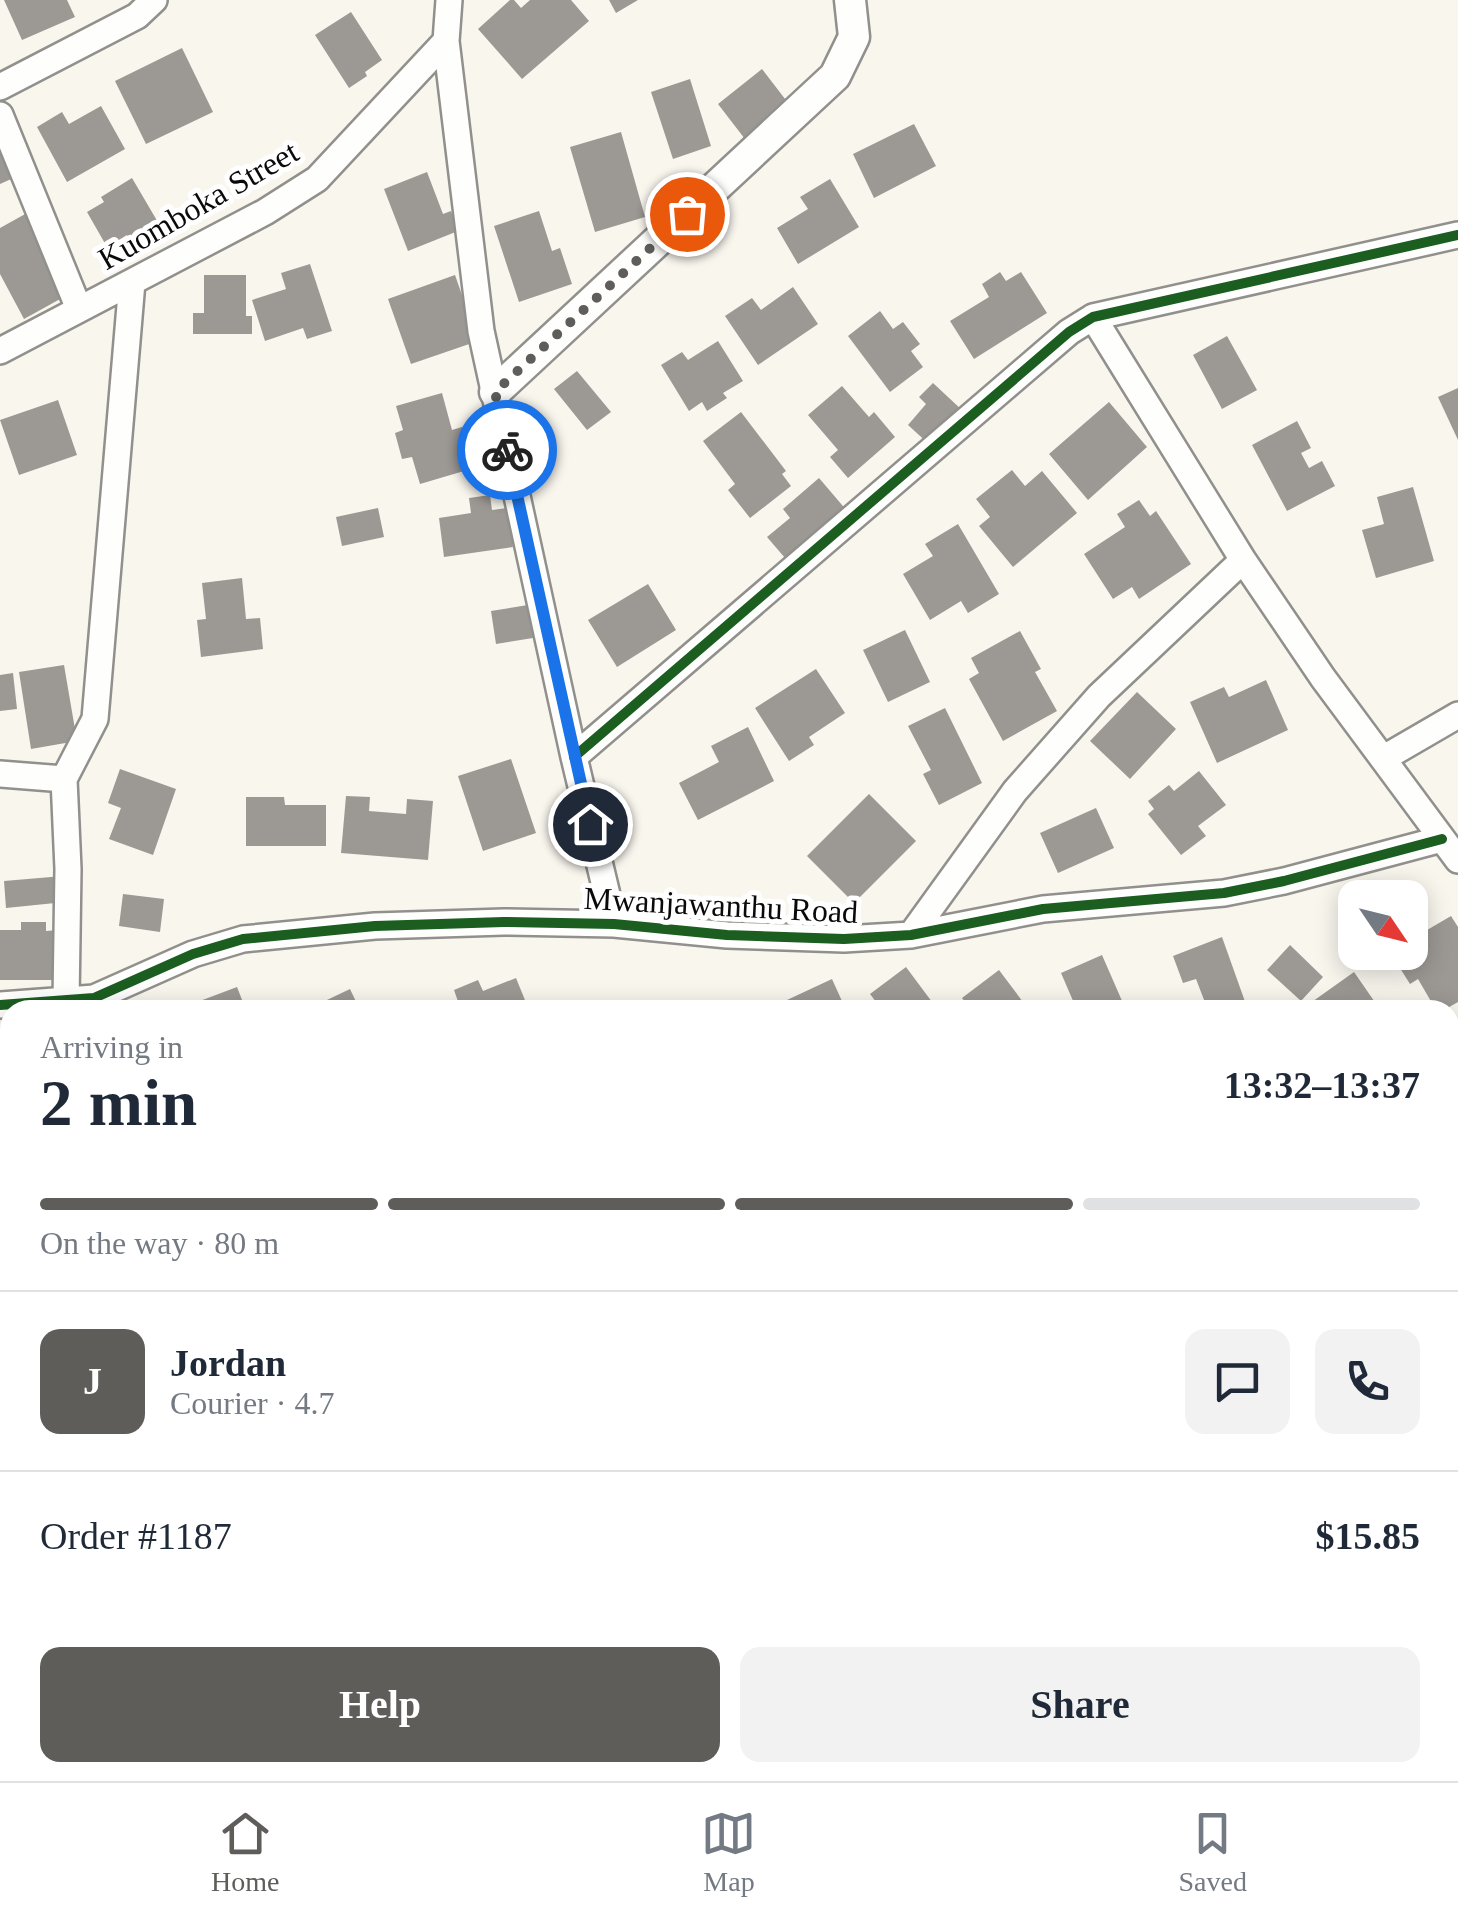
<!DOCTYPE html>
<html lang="en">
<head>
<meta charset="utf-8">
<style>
  :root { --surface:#fff; --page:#f2f2f3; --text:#1f2937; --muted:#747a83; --line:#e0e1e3; --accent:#5e5d5a }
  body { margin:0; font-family:Georgia,serif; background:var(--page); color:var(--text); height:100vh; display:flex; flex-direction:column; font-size:38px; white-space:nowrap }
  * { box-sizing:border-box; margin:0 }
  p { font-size:32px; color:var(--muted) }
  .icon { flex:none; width:55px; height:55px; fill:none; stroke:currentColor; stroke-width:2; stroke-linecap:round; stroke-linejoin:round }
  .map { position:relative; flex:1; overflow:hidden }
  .details { position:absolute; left:0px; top:1000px; width:1460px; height:782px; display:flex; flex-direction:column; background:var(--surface); border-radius:30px 30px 0 0; box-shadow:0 5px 25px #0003 }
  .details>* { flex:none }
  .needle { width:65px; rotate:125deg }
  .fabs { position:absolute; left:1338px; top:880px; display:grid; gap:20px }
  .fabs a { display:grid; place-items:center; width:90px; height:90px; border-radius:20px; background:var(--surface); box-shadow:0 5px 25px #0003; font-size:50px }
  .pin { position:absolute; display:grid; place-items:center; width:85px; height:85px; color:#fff; margin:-42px; border:5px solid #fff; border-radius:50%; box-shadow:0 2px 10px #0007 }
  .courier { position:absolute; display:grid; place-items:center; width:100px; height:100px; margin:-50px; border:8px solid #1a73e8; border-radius:50%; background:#fff; color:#222; box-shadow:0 2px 12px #0007 }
  .headline em { font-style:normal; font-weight:800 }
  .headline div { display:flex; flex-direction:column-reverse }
  .headline { display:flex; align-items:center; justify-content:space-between; height:170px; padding:0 40px }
  h1 { font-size:65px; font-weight:800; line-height:75px }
  .bar { display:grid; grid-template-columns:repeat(4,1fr); gap:15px 10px; align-content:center; height:120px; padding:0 40px }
  .bar i { height:12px; border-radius:8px; background:var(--line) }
  .bar .current { background:var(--accent) }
  .bar p { grid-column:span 4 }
  .line { display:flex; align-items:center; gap:25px; padding:0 40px; border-top:2px solid var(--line) }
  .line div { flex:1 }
  .round { display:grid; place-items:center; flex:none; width:105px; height:105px; border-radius:20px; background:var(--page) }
  .cta { display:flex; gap:20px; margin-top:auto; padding:20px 40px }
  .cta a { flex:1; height:115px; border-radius:20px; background:var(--accent); color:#fff; font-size:40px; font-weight:800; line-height:115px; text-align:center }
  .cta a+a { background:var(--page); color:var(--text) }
  .dock { display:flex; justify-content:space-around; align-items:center; height:140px; border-top:2px solid var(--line); background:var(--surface); font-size:28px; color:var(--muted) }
  .dock a { display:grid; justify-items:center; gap:5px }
  .dock .current { color:var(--accent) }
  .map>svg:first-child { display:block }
  .building { fill:#9c9894 }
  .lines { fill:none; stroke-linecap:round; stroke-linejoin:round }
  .minor-casing { stroke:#92908d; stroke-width:30 }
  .tertiary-casing { stroke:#92908d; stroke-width:35 }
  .minor { stroke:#fefefc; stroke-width:25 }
  .tertiary { stroke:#fefefc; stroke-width:30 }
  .cycleway-casing { stroke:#fff; stroke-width:16 }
  .cycleway { stroke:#1b5e20; stroke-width:10 }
  .done { stroke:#5e5d5a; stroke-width:10; stroke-dasharray:0 18 }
  .route { stroke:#1a73e8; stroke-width:12 }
  .labels { text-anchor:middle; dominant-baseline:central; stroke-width:10; stroke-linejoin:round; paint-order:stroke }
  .street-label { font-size:32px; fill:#0a0a0a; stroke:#fff }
</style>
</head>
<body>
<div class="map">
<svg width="1458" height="1781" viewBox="0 0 1458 1781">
  <rect width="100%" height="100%" fill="#f9f6ee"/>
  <path class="building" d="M4 0H67L75 17 22 40Z
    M510 0H514L521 8 530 0H571L589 21 522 79 478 29Z
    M609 0H638L616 13Z
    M351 12 382 60 365 72 367 76 349 88 315 35Z
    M182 48 213 112 146 144 115 81Z
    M762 69 792 108 748 143 718 104Z
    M690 79 711 146 673 159 651 92Z
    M101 106 125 149 67 182 37 127 62 112 69 124Z
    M914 124 936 166 874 198 853 154Z
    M621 132 645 217 595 232 570 147Z
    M0 134 18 176 0 184Z
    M427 172 443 214 451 211 458 231 408 251 384 189Z
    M132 178 159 224 130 241 127 235 107 247 87 212 104 202 101 197Z
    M830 179 859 227 798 264 777 228 808 209 800 197Z
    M539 211 552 251 560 248 572 284 519 302 494 226Z
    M27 213 71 293 24 319 0 274V228Z
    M310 264 332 331 307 339 303 328 265 341 252 300 286 289 281 273Z
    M1000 272 1006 281 1021 272 1047 313 974 359 950 321 989 297 982 284Z
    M204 275H246V316H252V334H193V313H204Z
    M455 275 478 341 411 364 388 299Z
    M793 287 818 324 758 365 725 316 752 298 761 310Z
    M880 311 893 329 903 322 920 344 911 351 923 367 890 392 848 336Z
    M1227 336 1257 390 1222 409 1193 355Z
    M718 341 743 381 723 393 727 398 707 411 702 402 689 411 661 365 682 352 688 360Z
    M577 371 611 412 587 430 554 389Z
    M933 383 963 411 931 446 908 425 926 404 919 397Z
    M842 386 869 417 874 412 895 437 848 478 830 457 838 450 808 415Z
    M1458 388V440L1438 397Z
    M442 393 452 430 462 427 469 452 460 455 464 471 420 484 412 457 402 459 395 433 403 430 396 406Z
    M58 400 77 455 19 475 0 420Z
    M1109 402 1147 447 1088 500 1049 454Z
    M741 412 786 471 782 474 791 486 750 518 728 490 735 484 703 441Z
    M1297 421 1311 448 1301 453 1309 468 1322 461 1335 486 1287 511 1252 445Z
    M1012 470 1025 486 1042 471 1077 513 1013 567 979 526 990 517 976 499Z
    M819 478 848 512 812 544 807 538 785 558 767 537 790 518 783 509Z
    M1413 487 1434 561 1376 578 1362 530 1384 524 1377 497Z
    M490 495 492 510 507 508 513 547 444 557 439 518 471 513 469 498Z
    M1139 500 1150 516 1156 511 1191 564 1139 599 1132 587 1113 599 1084 554 1125 527 1117 514Z
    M378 508 384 537 342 546 336 517Z
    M958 524 999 594 968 613 961 601 930 620 903 574 933 556 925 544Z
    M242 578 246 619 260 618 263 649 201 657 197 620 206 619 202 583Z
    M648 584 676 630 617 667 588 620Z
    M534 604 539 637 496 644 491 611Z
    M905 630 930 682 888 702 863 650Z
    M1020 631 1041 669 1035 672 1057 711 1003 741 969 679 979 673 971 658Z
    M64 665 77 741 31 749 19 672Z
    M816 669 845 713 809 737 814 745 789 761 755 708Z
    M13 673 17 709 0 711V675Z
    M1266 680 1288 730 1217 763 1190 702 1224 687 1229 697Z
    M1137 692 1176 729 1130 779 1090 741Z
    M945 708 982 783 939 805 923 774 931 770 908 726Z
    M748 727 774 781 698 820 679 783 719 762 711 746Z
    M511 759 536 833 483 851 458 776Z
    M120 769 176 789 153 855 109 839 121 808 108 803Z
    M1199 771 1226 805 1198 826 1206 836 1181 855 1148 814 1154 809 1148 801 1169 785 1174 791Z
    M869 794 916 841 854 903 807 856Z
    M346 796 370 797 369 811 406 814 407 799 433 801 428 860 341 853Z
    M246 797H284L285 805H326V846H246Z
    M1096 808 1114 848 1058 873 1040 833Z
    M63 876 65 902 6 908 4 881Z
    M123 894 164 899 160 932 119 926Z
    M1451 916 1458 927V1002L1444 1010H1436L1418 979 1410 984 1398 965 1406 960 1402 952H1410V940Z
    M21 922H46V931L58 930 57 980H0V930H21Z
    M1222 937 1248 1010H1194L1206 1005 1196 979 1183 983 1173 956Z
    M1290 945 1323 977 1301 1001 1267 970Z
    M1102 955 1126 1010H1077L1061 973Z
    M906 967 938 1010H882L870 994Z
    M999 970 1029 1010H971L962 998Z
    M1354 972 1379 1008 1314 1010 1309 1004Z
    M516 978 529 1010H461L454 990 478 980 483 991Z
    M832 979 846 1010H791L787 1000Z
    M237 987 246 1010H176Z
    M350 989 360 1010H306Z
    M301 1000 306 1010H279Z
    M10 1354V1417L0 1423V1360Z
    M10 1546V1608L6 1610 0 1596V1551Z
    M10 1631V1682L0 1661V1636Z
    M1458 1660V1703L1450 1708V1665Z
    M21 1772H63L58 1777 62 1781H28Z
    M339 1772H395L399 1781H343Z
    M788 1772H831L836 1781H786L783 1776Z
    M894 1772H944V1773L921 1781H897Z
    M1052 1772H1139L1142 1781H1056Z
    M1176 1772H1211L1216 1781H1161Z
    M1256 1772H1283V1773L1259 1781Z"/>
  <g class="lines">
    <g class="minor-casing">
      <path id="minor" d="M449 0 446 41 481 331 574 757 614 924
        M0 87 137 16 154 0
        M0 115 79 309
        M1093 317 1243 560 1323 678 1458 860
        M0 351 265 212 317 179 446 41
        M574 757 1069 332 1093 317 1458 235
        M1384 758 1458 715
        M0 774 64 779
        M911 935 1015 791 1099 696 1243 560
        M66 1001 68 869 64 779 95 719 132 282
        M0 1005 94 998 193 954 243 939 375 926 504 922 614 924 727 935 844 939 911 935 1043 909 1224 893 1284 881 1442 839
        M0 1237 10 1227
        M1450 1484 1458 1483
        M1450 1510 1458 1528
        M728 1772 732 1781
        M990 1772 993 1781
        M140 1781 150 1772
        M1415 1781 1443 1772"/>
    </g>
    <g class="tertiary-casing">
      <path id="tertiary" d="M495 392 835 76 854 37 850 0
        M1450 1196 1458 1193
        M0 1468 10 1464"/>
    </g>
    <use href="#minor" class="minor"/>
    <use href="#tertiary" class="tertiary"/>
    <g class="cycleway-casing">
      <path id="cycleway" d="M574 757 1069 332 1093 317 1458 235
        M0 1005 94 998 193 954 243 939 375 926 504 922 614 924 727 935 844 939 911 935 1043 909 1224 893 1284 881 1442 839"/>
    </g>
    <use href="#cycleway" class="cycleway"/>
  </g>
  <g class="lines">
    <path class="done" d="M507 450 495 392 687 214"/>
    <path class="route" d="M507 450 590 824"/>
  </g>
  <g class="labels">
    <g class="street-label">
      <text transform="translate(198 205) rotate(-30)">Kuomboka Street</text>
      <text transform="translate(721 905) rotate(3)">Mwanjawanthu Road</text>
    </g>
  </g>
</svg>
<div class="fabs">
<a><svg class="needle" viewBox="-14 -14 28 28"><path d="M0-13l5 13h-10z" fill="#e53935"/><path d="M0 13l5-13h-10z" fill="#747a83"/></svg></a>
</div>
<div class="pin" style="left:687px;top:214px;background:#ea580c"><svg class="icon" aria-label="bag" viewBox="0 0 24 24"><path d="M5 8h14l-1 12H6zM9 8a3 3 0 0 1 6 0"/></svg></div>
<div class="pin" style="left:590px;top:824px;background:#1f2937"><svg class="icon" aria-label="home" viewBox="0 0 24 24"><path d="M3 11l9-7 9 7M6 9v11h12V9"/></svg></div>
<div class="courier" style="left:507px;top:450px"><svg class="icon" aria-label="bike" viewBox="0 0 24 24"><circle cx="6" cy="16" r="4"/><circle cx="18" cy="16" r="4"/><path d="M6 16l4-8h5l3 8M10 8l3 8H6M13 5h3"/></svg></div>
<section class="details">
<div class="headline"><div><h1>2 min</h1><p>Arriving in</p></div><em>13:32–13:37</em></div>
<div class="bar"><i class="current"></i><i class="current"></i><i class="current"></i><i></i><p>On the way · 80 m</p></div>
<div class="line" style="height:180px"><b class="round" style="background:var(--accent);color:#fff">J</b><div><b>Jordan</b><p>Courier · 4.7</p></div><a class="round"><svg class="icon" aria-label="chat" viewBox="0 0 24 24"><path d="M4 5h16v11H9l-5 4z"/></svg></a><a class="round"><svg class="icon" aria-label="phone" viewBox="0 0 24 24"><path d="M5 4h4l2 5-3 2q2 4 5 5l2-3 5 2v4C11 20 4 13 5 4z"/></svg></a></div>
<div class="line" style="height:130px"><div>Order #1187</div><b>$15.85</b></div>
<div class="cta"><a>Help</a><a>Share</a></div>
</section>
</div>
<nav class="dock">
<a class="current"><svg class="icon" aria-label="home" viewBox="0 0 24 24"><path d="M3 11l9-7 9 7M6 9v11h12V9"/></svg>Home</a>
<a><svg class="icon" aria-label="map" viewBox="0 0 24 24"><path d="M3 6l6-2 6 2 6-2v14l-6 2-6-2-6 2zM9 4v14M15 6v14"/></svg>Map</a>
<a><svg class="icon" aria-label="saved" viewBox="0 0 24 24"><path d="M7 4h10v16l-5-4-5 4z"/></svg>Saved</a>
</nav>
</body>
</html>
